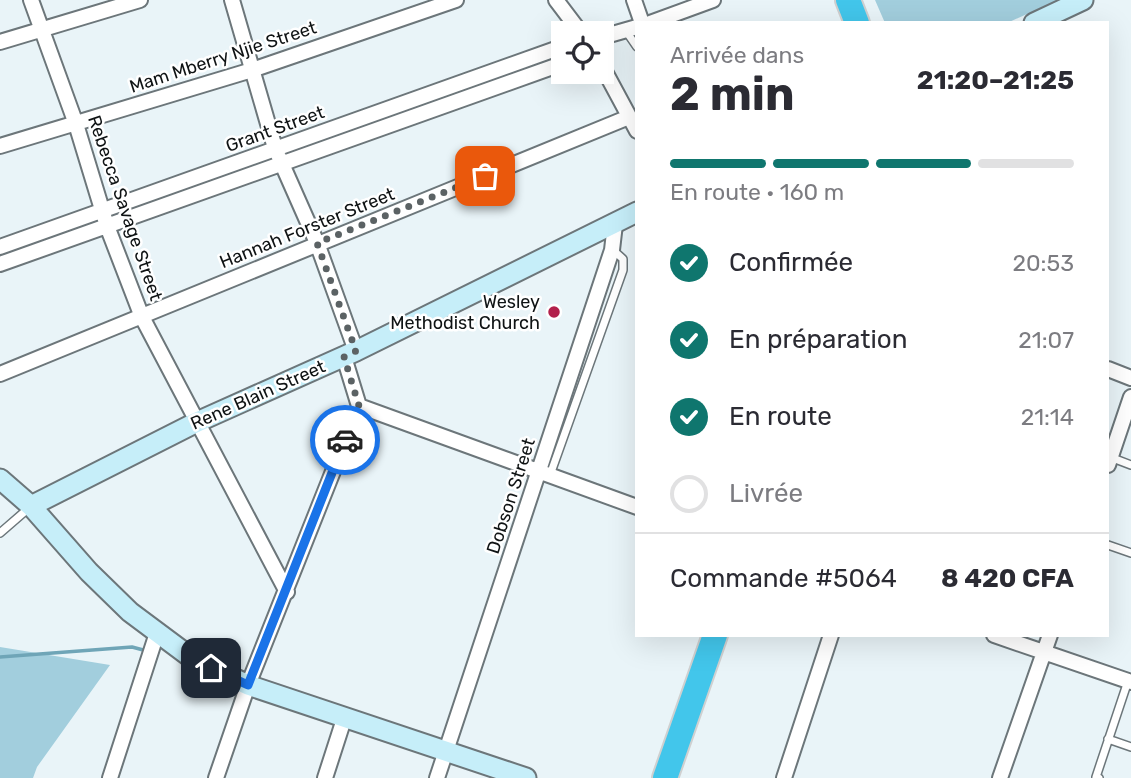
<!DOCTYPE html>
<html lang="fr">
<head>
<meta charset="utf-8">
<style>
  :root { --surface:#fff; --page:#f2f2f3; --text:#2b2b33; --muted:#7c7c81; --line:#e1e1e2; --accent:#0f766e }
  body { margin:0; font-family:Rubik,sans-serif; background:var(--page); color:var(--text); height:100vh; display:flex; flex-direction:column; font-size:26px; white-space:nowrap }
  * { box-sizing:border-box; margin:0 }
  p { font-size:23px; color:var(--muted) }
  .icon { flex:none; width:38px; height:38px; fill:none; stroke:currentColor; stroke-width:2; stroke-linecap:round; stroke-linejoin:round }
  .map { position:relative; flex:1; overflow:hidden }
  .drawer { position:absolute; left:635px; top:21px; width:474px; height:616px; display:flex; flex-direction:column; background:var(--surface); border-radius:0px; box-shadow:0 7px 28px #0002 }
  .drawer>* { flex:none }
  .controls { position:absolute; left:551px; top:21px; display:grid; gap:14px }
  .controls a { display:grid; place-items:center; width:63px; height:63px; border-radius:0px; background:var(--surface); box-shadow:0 7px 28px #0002; font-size:35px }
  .pin { position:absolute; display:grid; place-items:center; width:60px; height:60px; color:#fff; margin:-30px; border-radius:14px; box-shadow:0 4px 10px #0006 }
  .courier { position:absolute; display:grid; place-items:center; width:70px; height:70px; margin:-35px; border:5px solid #1a73e8; border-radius:50%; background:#fff; color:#222; box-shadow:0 2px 9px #0007 }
  .head em { font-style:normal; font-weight:700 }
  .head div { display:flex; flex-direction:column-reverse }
  .head { display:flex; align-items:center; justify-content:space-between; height:119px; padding:0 35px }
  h1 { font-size:46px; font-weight:700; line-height:52px }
  .bar { display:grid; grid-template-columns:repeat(4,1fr); gap:10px 7px; align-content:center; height:84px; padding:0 35px }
  .bar i { height:9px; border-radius:5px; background:var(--line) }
  .bar .selected { background:var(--accent) }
  .bar p { grid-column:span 4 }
  .line { display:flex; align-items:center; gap:18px; padding:0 35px; border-top:2px solid var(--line) }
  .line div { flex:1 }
  ol { padding:0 35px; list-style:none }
  li { display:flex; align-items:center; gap:21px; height:77px }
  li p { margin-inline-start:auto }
  li .icon { padding:7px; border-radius:50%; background:var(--accent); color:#fff; stroke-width:4 }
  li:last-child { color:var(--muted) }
  li i { width:38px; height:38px; border:4px solid var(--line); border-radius:50% }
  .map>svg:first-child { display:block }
  .green { fill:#a2cedd }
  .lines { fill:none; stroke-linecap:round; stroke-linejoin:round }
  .stream { stroke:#6fa5b7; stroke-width:3.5 }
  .lane-casing { stroke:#6c767a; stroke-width:10 }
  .street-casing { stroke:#6c767a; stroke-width:18 }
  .secondary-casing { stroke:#6c767a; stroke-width:23 }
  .highway-casing { stroke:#cfd0d0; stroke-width:28 }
  .lane { stroke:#fff; stroke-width:7 }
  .street { stroke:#fff; stroke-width:14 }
  .secondary { stroke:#c6eef9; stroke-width:19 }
  .highway { stroke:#42c6eb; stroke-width:24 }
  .done { stroke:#5b6264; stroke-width:7; stroke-dasharray:0 12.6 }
  .route { stroke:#1a73e8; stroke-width:9 }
  .poi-dot { fill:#b2204b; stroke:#fff; stroke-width:2.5 }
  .labels { text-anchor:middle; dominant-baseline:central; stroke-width:5; stroke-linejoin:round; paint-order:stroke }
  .street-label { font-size:18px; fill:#0f1314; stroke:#fff }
  .poi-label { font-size:18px; fill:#0f1314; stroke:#fff; text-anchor:end }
</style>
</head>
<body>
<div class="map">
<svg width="1131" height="778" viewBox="0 0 1131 778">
  <rect width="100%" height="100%" fill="#e9f4f8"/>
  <path class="green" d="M875 0H1058L1007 23H885Z
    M0 647 110 665 37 767 33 778H0Z"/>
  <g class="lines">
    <path class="stream" d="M297 149 564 55
      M194 187 273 159
      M110 217 189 188
      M17 250 98 222
      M0 657 132 647 147 651"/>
    <g class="lane-casing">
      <path id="lane" d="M626 31 637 47
        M1110 457 1131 465
        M550 475 623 270V259L613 250
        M0 533 30 507
        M1108 545 1131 553
        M1108 739 1131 747
        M1099 778 1096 777 1128 681"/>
    </g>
    <g class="street-casing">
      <path id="street" d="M31 0 76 124 107 226 142 317 287 592
        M232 0 275 148 317 243 356 351
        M556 0 581 33
        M634 0 642 23
        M650 23 713 0
        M602 37 637 27
        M0 42 140 0
        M602 66 637 131
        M0 146 252 70 456 0
        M0 247 564 46
        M0 264 564 63
        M1108 369 1131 378
        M0 374 629 117
        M359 406 637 507
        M1108 465 1131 397
        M994 635 1131 682
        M110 778 157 633
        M216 778 248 685 359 406 344 357
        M325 778 345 716
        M437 778 612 250 615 224
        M784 778 831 635
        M1000 778 1050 635"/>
    </g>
    <g class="secondary-casing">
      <path id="secondary" d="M1034 23 1083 0
        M0 479 31 506 89 572 130 612 193 659 248 685 526 778
        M31 506 195 423 356 351 637 212"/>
    </g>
    <g class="highway-casing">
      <path id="highway" d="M848 0 857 23
        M665 778 715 635"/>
    </g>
    <use href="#lane" class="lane"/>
    <use href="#street" class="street"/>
    <use href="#secondary" class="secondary"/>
    <use href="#highway" class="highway"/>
  </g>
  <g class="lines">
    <path class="done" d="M345 440 359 406 344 357 356 351 317 243 485 176"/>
    <path class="route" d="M211 668 248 685 345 440"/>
  </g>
  <circle class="poi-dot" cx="554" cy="312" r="7"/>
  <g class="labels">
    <g class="street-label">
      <text transform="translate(223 57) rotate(-18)">Mam Mberry Njie Street</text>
      <text transform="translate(275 129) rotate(-20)">Grant Street</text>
      <text transform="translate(125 208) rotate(71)">Rebecca Savage Street</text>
      <text transform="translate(307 228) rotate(-22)">Hannah Forster Street</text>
      <text transform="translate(258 395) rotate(-24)">Rene Blain Street</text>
      <text transform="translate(511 496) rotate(-72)">Dobson Street</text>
    </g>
    <g class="poi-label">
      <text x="540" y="302">Wesley<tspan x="540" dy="21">Methodist Church</tspan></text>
    </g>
  </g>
</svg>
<div class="controls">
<a><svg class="icon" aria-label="locate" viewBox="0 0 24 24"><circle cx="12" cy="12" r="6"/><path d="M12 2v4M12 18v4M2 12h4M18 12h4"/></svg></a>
</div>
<div class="pin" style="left:485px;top:176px;background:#ea580c"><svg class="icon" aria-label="bag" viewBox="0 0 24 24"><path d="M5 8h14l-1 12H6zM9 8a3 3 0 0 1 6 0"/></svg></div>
<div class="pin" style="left:211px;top:668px;background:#1f2937"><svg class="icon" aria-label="home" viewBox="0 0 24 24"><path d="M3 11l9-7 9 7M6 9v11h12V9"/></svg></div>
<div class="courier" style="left:345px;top:440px"><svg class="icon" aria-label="car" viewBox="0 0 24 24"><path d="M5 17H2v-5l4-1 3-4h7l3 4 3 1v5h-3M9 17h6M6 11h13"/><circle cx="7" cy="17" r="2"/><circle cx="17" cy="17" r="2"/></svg></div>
<section class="drawer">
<div class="head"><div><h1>2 min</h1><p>Arrivée dans</p></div><em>21:20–21:25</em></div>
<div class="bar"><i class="selected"></i><i class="selected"></i><i class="selected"></i><i></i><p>En route · 160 m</p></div>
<ol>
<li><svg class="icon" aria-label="check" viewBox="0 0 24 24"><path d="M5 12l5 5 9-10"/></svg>Confirmée<p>20:53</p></li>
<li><svg class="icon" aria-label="check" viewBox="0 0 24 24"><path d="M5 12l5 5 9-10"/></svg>En préparation<p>21:07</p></li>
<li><svg class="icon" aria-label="check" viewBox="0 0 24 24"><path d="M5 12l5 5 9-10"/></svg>En route<p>21:14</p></li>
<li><i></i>Livrée</li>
</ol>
<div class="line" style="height:91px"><div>Commande #5064</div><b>8 420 CFA</b></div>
</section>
</div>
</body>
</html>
